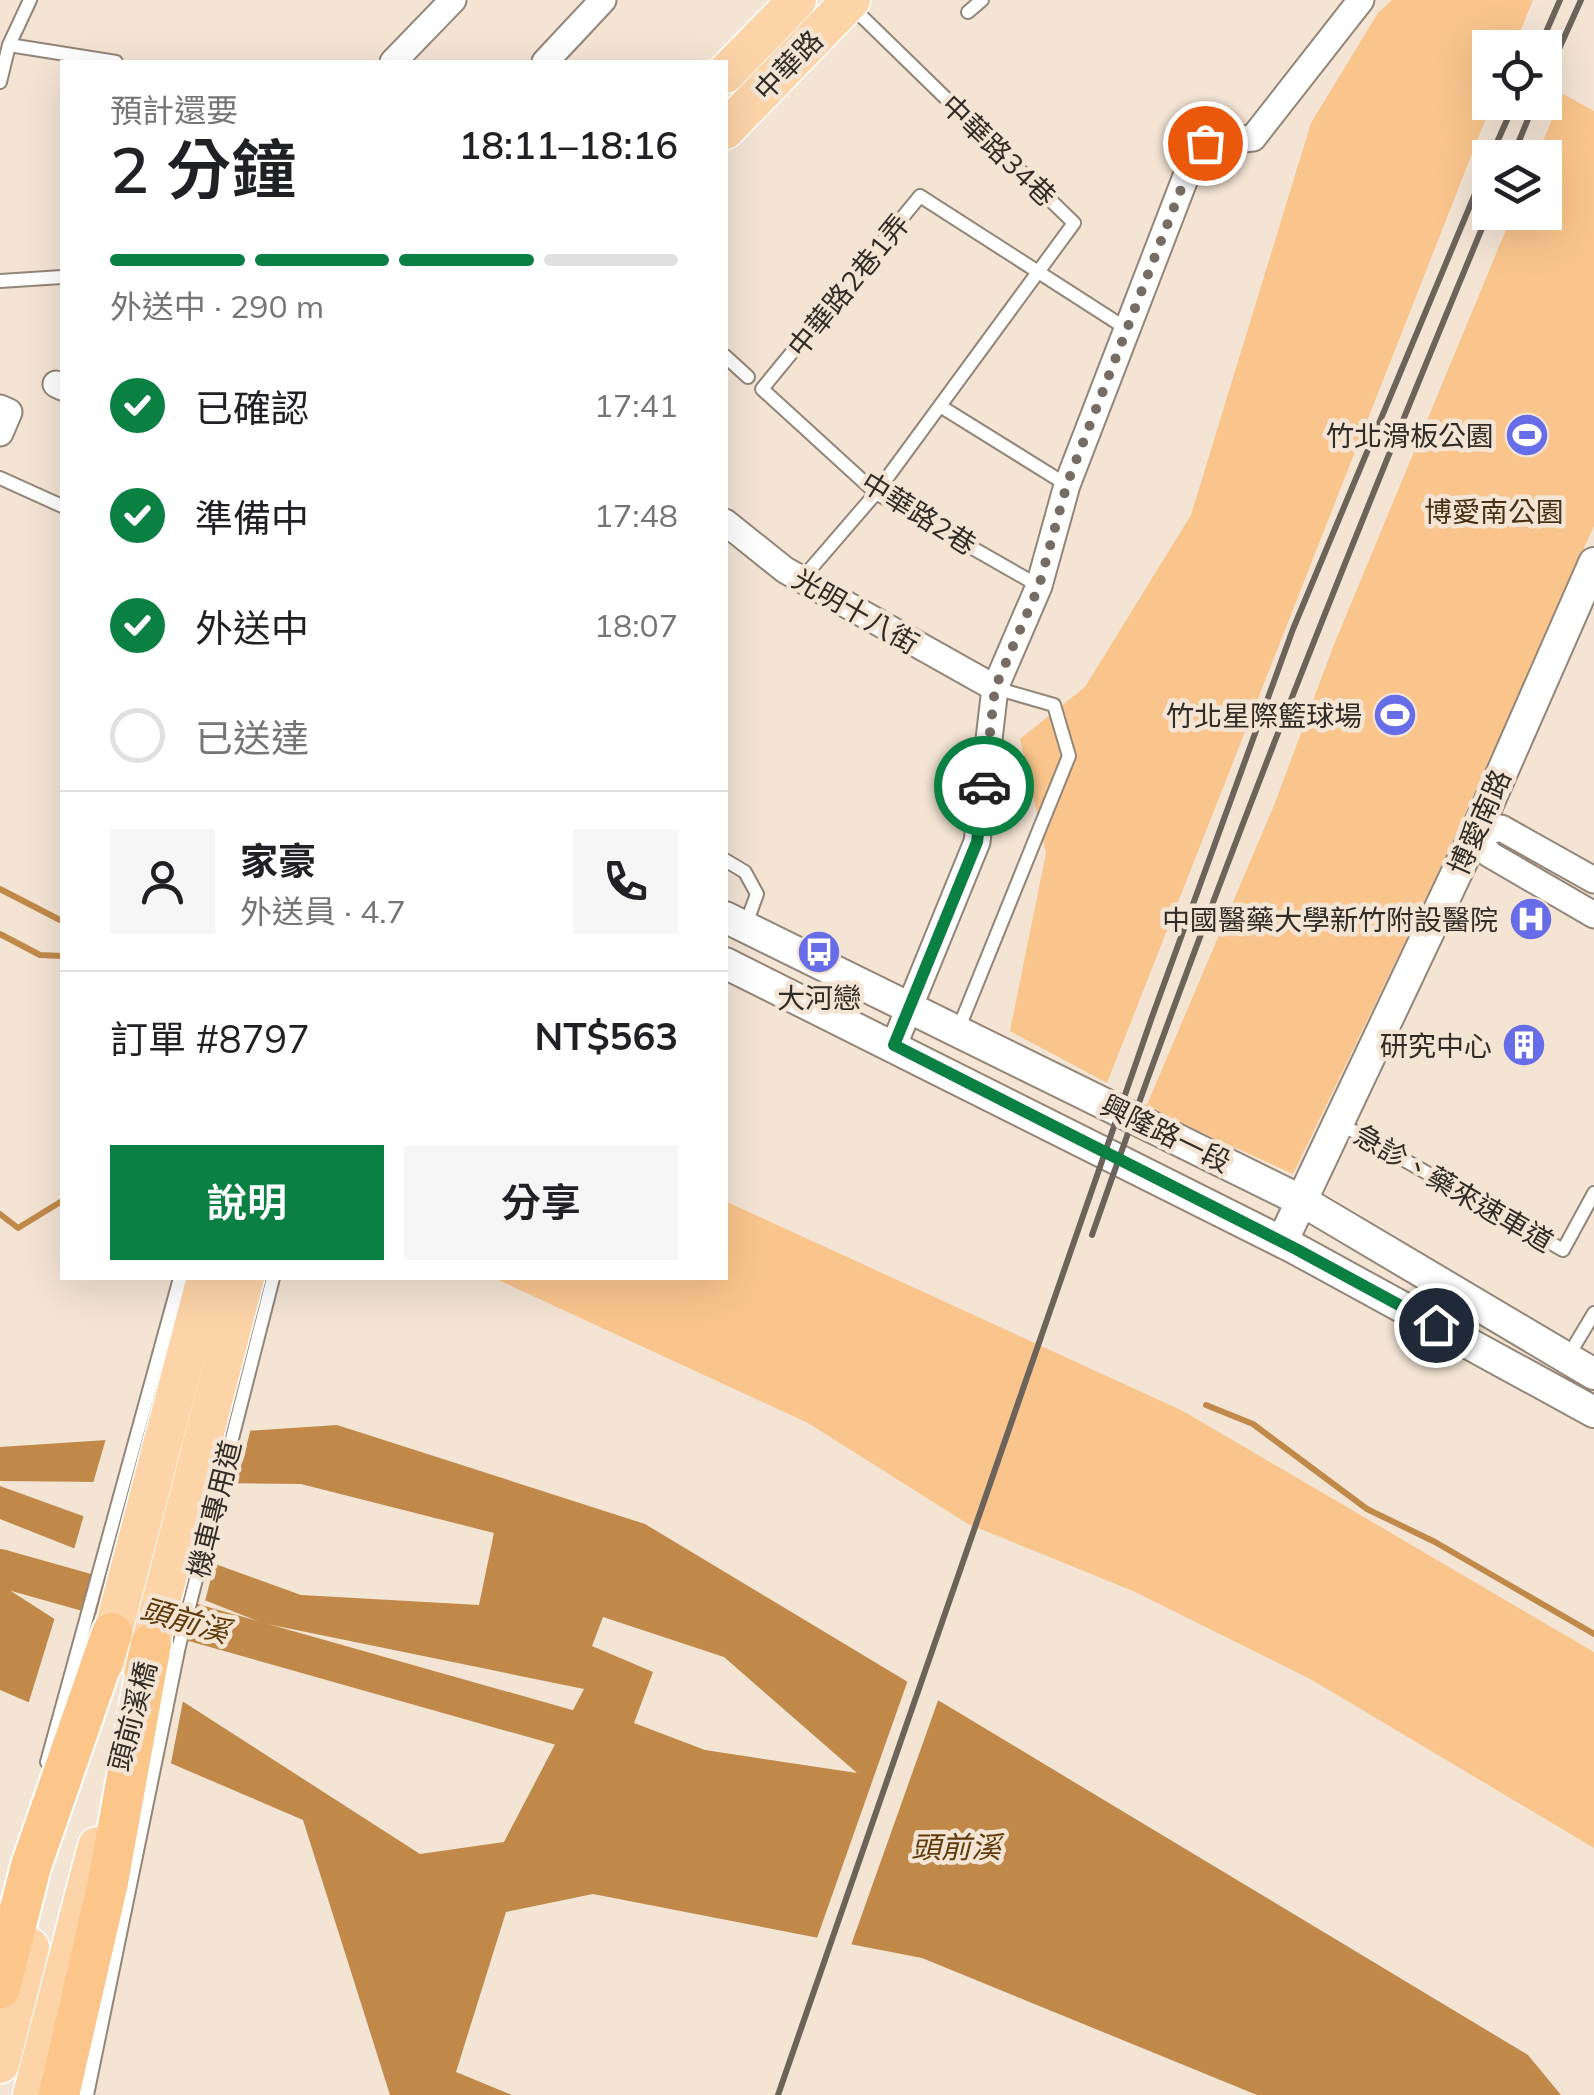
<!DOCTYPE html>
<html lang="zh-TW">
<head>
<meta charset="utf-8">
<style>
  :root { --surface:#fff; --page:#f6f6f6; --text:#202124; --muted:#757577; --line:#e0e0e0; --accent:#0b8043 }
  body { margin:0; font-family:Mulish,"Noto Sans TC",sans-serif; background:var(--page); color:var(--text); height:100vh; display:flex; flex-direction:column; font-size:38px; white-space:nowrap }
  * { box-sizing:border-box; margin:0 }
  p { font-size:32px; color:var(--muted) }
  .icon { flex:none; width:55px; height:55px; fill:none; stroke:currentColor; stroke-width:2; stroke-linecap:round; stroke-linejoin:round }
  .map { position:relative; flex:1; overflow:hidden }
  .details { position:absolute; left:60px; top:60px; width:668px; height:1220px; display:flex; flex-direction:column; background:var(--surface); border-radius:0px; box-shadow:0 10px 40px #0002 }
  .details>* { flex:none }
  .buttons { position:absolute; left:1472px; top:30px; display:grid; gap:20px }
  .buttons a { display:grid; place-items:center; width:90px; height:90px; border-radius:0px; background:var(--surface); box-shadow:0 10px 40px #0002; font-size:50px }
  .pin { position:absolute; display:grid; place-items:center; width:85px; height:85px; color:#fff; margin:-42px; border:5px solid #fff; border-radius:50%; box-shadow:0 2px 10px #0007 }
  .courier { position:absolute; display:grid; place-items:center; width:100px; height:100px; margin:-50px; border:8px solid #0b8043; border-radius:50%; background:#fff; color:#222; box-shadow:0 2px 12px #0007 }
  .summary em { font-style:normal; font-weight:600 }
  .summary div { display:flex; flex-direction:column-reverse }
  .summary { display:flex; align-items:center; justify-content:space-between; height:170px; padding:0 50px }
  h1 { font-size:65px; font-weight:600; line-height:75px }
  .bar { display:grid; grid-template-columns:repeat(4,1fr); gap:15px 10px; align-content:center; height:120px; padding:0 50px }
  .bar i { height:12px; border-radius:8px; background:var(--line) }
  .bar .on { background:var(--accent) }
  .bar p { grid-column:span 4 }
  .line { display:flex; align-items:center; gap:25px; padding:0 50px; border-top:2px solid var(--line) }
  .line div { flex:1 }
  .round { display:grid; place-items:center; flex:none; width:105px; height:105px; border-radius:0px; background:var(--page) }
  ol { padding:0 50px; list-style:none }
  li { display:flex; align-items:center; gap:30px; height:110px }
  li p { margin-inline-start:auto }
  li .icon { padding:10px; border-radius:50%; background:var(--accent); color:#fff; stroke-width:4 }
  li:last-child { color:var(--muted) }
  li i { width:55px; height:55px; border:5px solid var(--line); border-radius:50% }
  .primary-button { display:flex; gap:20px; margin-top:auto; padding:20px 50px }
  .primary-button a { flex:1; height:115px; border-radius:0px; background:var(--accent); color:#fff; font-size:40px; font-weight:600; line-height:115px; text-align:center }
  .primary-button a+a { background:var(--page); color:var(--text) }
  .map>svg:first-child { display:block }
  .green { fill:#f9c58d }
  .water { fill:#c0894a; fill-rule:evenodd }
  .pier { fill:#f3e4d4 }
  .lines { fill:none; stroke-linecap:round; stroke-linejoin:round }
  .stream { stroke:#c0894a; stroke-width:6 }
  .river { stroke:#c0894a; stroke-width:38 }
  .service-casing { stroke:#938577; stroke-width:16 }
  .minor-casing { stroke:#938577; stroke-width:29 }
  .tertiary-casing { stroke:#938577; stroke-width:34 }
  .primary-casing { stroke:#fff; stroke-width:41 }
  .trunk-casing { stroke:#fff; stroke-width:44 }
  .service { stroke:#fff; stroke-width:12 }
  .minor { stroke:#fff; stroke-width:25 }
  .tertiary { stroke:#fff; stroke-width:30 }
  .primary { stroke:#fdd4a8; stroke-width:38 }
  .trunk { stroke:#fcc68b; stroke-width:40 }
  .rail { stroke:#6c635b; stroke-width:6 }
  .done { stroke:#766c64; stroke-width:10; stroke-dasharray:0 18 }
  .route { stroke:#0b8043; stroke-width:12 }
  .labels { text-anchor:middle; dominant-baseline:central; stroke-width:9; stroke-linejoin:round; paint-order:stroke }
  .street-label { font-size:28px; fill:#322c27; stroke:#f3e4d4 }
  .poi-label { font-size:28px; fill:#322c27; stroke:#f3e4d4; text-anchor:end }
  .park-label { font-size:28px; fill:#493116; stroke:#f3e4d4 }
  .water-label { font-size:30px; font-style:italic; fill:#603a07; stroke:#f3e4d4 }
</style>
</head>
<body>
<div class="map">
<svg width="1594" height="2095" viewBox="0 0 1594 2095">
  <rect width="100%" height="100%" fill="#f3e4d4"/>
  <path class="green" d="M1392 0H1533L1514 47 1490 48 1492 103 1107 1083 1010 1031 1046 853 1020 739 1085 687 1191 515 1311 123 1378 13Z
    M1563 94 1594 111V526L1434 882 1293 1174 1146 1107 1275 803 1333 647 1513 213 1545 212V158L1536 157Z
    M725 1201 1183 1411 1594 1652V1848L1312 1680 1133 1591 968 1524 808 1423 494 1278H725Z"/>
  <path class="water" d="M337 1425 645 1524 1528 2055 1561 2095H1257L922 1958 593 1894 506 1912 456 2072 512 2095H390L303 1820 0 1690V1584L420 1854 504 1842 584 1689 262 1623 0 1519V1486L301 1595 479 1605 494 1533 301 1484 0 1481V1447ZM603 1617 724 1657 857 1773 705 1750 634 1723 653 1672 592 1646Z"/>
  <path class="pier" d="M252 1425 235 1488 92 1487 107 1435Z
    M85 1511 216 1559 204 1605 73 1553Z
    M56 1614 184 1696 170 1768 27 1708Z
    M909 1677 940 1695 850 1948 816 1941Z"/>
  <g class="lines">
    <path class="stream" d="M0 889 62 921
      M0 934 40 955 62 956
      M0 1214 18 1228 62 1201
      M1206 1405 1253 1424 1367 1509 1435 1542 1594 1634"/>
    <path class="river" d="M0 1568 612 1741"/>
    <g class="service-casing">
      <path id="service" d="M968 12 982 0
        M9 45 116 62
        M0 82 9 45 30 0
        M0 281 62 277
        M725 356 748 377
        M940 406 1067 485
        M0 478 62 506
        M801 580 876 493 1074 223 850 5
        M1039 586 876 493 762 389 920 196 1127 329
        M725 860 745 872 757 894 746 924
        M958 1030 1069 756 1054 705 995 688
        M1339 1123 1563 1250 1594 1193
        M1567 1358 1594 1313
        M47 1762 180 1278
        M87 2095 179 1646 273 1278"/>
    </g>
    <g class="minor-casing">
      <path id="minor" d="M393 62 453 0
        M545 62 603 0
        M56 384 62 387
        M0 408 9 412 0 433
        M725 522 785 570 995 688
        M1594 880 1501 828 1475 834 1489 854 1594 915
        M894 1045 977 842 995 688 1039 586 1067 485 1188 171 1205 143 1253 138 1361 0"/>
    </g>
    <g class="tertiary-casing">
      <path id="tertiary" d="M725 917 1304 1202 1594 1374
        M725 963 1296 1249 1594 1412
        M1282 1242 1475 834 1594 563"/>
    </g>
    <g class="primary-casing">
      <path id="primary" d="M725 74 797 0
        M725 130 851 0
        M105 1662 206 1278
        M143 1672 245 1278
        M0 2064 30 1947
        M32 2095 97 1846"/>
    </g>
    <g class="trunk-casing">
      <path id="trunk" d="M0 1988 31 1866 112 1633
        M59 2095 108 1882 151 1644"/>
    </g>
    <use href="#service" class="service"/>
    <use href="#minor" class="minor"/>
    <use href="#tertiary" class="tertiary"/>
    <use href="#primary" class="primary"/>
    <use href="#trunk" class="trunk"/>
    <path class="rail" d="M1539 48 1560 0
      M1545 80 1581 0
      M1490 158 1515 102
      M1512 158 1535 102
      M1092 1235C1213 888 1349 548 1490 209
      M778 2095 1152 1017 1293 629 1490 158"/>
  </g>
  <g class="lines">
    <path class="done" d="M984 786 995 688 1039 586 1067 484 1188 171 1205 143"/>
    <path class="route" d="M984 786 977 842 894 1045 1296 1249 1436 1325"/>
  </g>
  <defs>
    <g id="stadium-disc" transform="scale(2.25)"><circle r="9.5" fill="#676de6" stroke="#f3e4d4"/><path d="M0-5a6.5 5 0 1 0 0 10a6.5 5 0 1 0 0-10ZM-3.5-1.8h7v3.6h-7Z" fill="#fff"/></g>
    <g id="hospital-disc" transform="scale(2.25)"><circle r="9.5" fill="#676de6" stroke="#f3e4d4"/><path d="M-5-5h3v3.5h4V-5h3V5h-3V1.5h-4V5h-3Z" fill="#fff"/></g>
    <g id="bus-disc" transform="scale(2.25)"><circle r="9.5" fill="#676de6" stroke="#f3e4d4"/><path d="M-5-6H5V4H4V6H2V4H-2V6H-4V4H-5ZM-3.5-4V0h7V-4ZM-3.5 1.2v1.5H-2V1.2ZM2 1.2v1.5H3.5V1.2Z" fill="#fff"/></g>
    <g id="building-disc" transform="scale(2.25)"><circle r="9.5" fill="#676de6" stroke="#f3e4d4"/><path d="M-4-6H4V6H1V3H-1V6H-4ZM-2.5-4.3h1.7v1.8h-1.7ZM.8-4.3h1.7v1.8H.8ZM-2.5-1h1.7V.8h-1.7ZM.8-1h1.7V.8H.8Z" fill="#fff"/></g>
  </defs>
  <g fill-rule="evenodd">
    <use href="#stadium-disc" x="1527" y="435"/>
    <use href="#stadium-disc" x="1395" y="715"/>
    <use href="#hospital-disc" x="1531" y="919"/>
    <use href="#bus-disc" x="819" y="952"/>
    <use href="#building-disc" x="1524" y="1045"/>
  </g>
  <g class="labels">
    <g class="street-label">
      <text transform="translate(788 65) rotate(-46)">中華路</text>
      <text transform="translate(999 150) rotate(44)">中華路34巷</text>
      <text transform="translate(848 285) rotate(-51)">中華路2巷1弄</text>
      <text transform="translate(919 513) rotate(32)">中華路2巷</text>
      <text transform="translate(856 611) rotate(30)">光明十八街</text>
      <text transform="translate(1479 822) rotate(-66)">博愛南路</text>
      <text transform="translate(1166 1133) rotate(26)">興隆路一段</text>
      <text transform="translate(1454 1188) rotate(30)">急診、藥來速車道</text>
      <text transform="translate(214 1509) rotate(-76)">機車專用道</text>
      <text transform="translate(132 1716) rotate(-75)">頭前溪橋</text>
    </g>
    <g class="poi-label">
      <text x="1494" y="435">竹北滑板公園</text>
      <text x="1362" y="715">竹北星際籃球場</text>
      <text x="1498" y="919">中國醫藥大學新竹附設醫院</text>
      <text x="819" y="997" text-anchor="middle">大河戀</text>
      <text x="1492" y="1045">研究中心</text>
    </g>
    <g class="park-label">
      <text x="1494" y="511">博愛南公園</text>
    </g>
    <g class="water-label">
      <text transform="translate(185 1620) rotate(16)">頭前溪</text>
      <text x="956" y="1847">頭前溪</text>
    </g>
  </g>
</svg>
<div class="buttons">
<a><svg class="icon" aria-label="locate" viewBox="0 0 24 24"><circle cx="12" cy="12" r="6"/><path d="M12 2v4M12 18v4M2 12h4M18 12h4"/></svg></a>
<a><svg class="icon" aria-label="layers" viewBox="0 0 24 24"><path d="M12 4l9 5-9 5-9-5zM3 14l9 5 9-5"/></svg></a>
</div>
<div class="pin" style="left:1205px;top:143px;background:#ea580c"><svg class="icon" aria-label="bag" viewBox="0 0 24 24"><path d="M5 8h14l-1 12H6zM9 8a3 3 0 0 1 6 0"/></svg></div>
<div class="pin" style="left:1436px;top:1325px;background:#1f2937"><svg class="icon" aria-label="home" viewBox="0 0 24 24"><path d="M3 11l9-7 9 7M6 9v11h12V9"/></svg></div>
<div class="courier" style="left:984px;top:786px"><svg class="icon" aria-label="car" viewBox="0 0 24 24"><path d="M5 17H2v-5l4-1 3-4h7l3 4 3 1v5h-3M9 17h6M6 11h13"/><circle cx="7" cy="17" r="2"/><circle cx="17" cy="17" r="2"/></svg></div>
<section class="details">
<div class="summary"><div><h1>2 分鐘</h1><p>預計還要</p></div><em>18:11–18:16</em></div>
<div class="bar"><i class="on"></i><i class="on"></i><i class="on"></i><i></i><p>外送中 · 290 m</p></div>
<ol>
<li><svg class="icon" aria-label="check" viewBox="0 0 24 24"><path d="M5 12l5 5 9-10"/></svg>已確認<p>17:41</p></li>
<li><svg class="icon" aria-label="check" viewBox="0 0 24 24"><path d="M5 12l5 5 9-10"/></svg>準備中<p>17:48</p></li>
<li><svg class="icon" aria-label="check" viewBox="0 0 24 24"><path d="M5 12l5 5 9-10"/></svg>外送中<p>18:07</p></li>
<li><i></i>已送達</li>
</ol>
<div class="line" style="height:180px"><a class="round"><svg class="icon" aria-label="person" viewBox="0 0 24 24"><circle cx="12" cy="8" r="4"/><path d="M4 21q1-7 8-7t8 7"/></svg></a><div><b>家豪</b><p>外送員 · 4.7</p></div><a class="round"><svg class="icon" aria-label="phone" viewBox="0 0 24 24"><path d="M5 4h4l2 5-3 2q2 4 5 5l2-3 5 2v4C11 20 4 13 5 4z"/></svg></a></div>
<div class="line" style="height:130px"><div>訂單 #8797</div><b>NT$563</b></div>
<div class="primary-button"><a>說明</a><a>分享</a></div>
</section>
</div>
</body>
</html>
